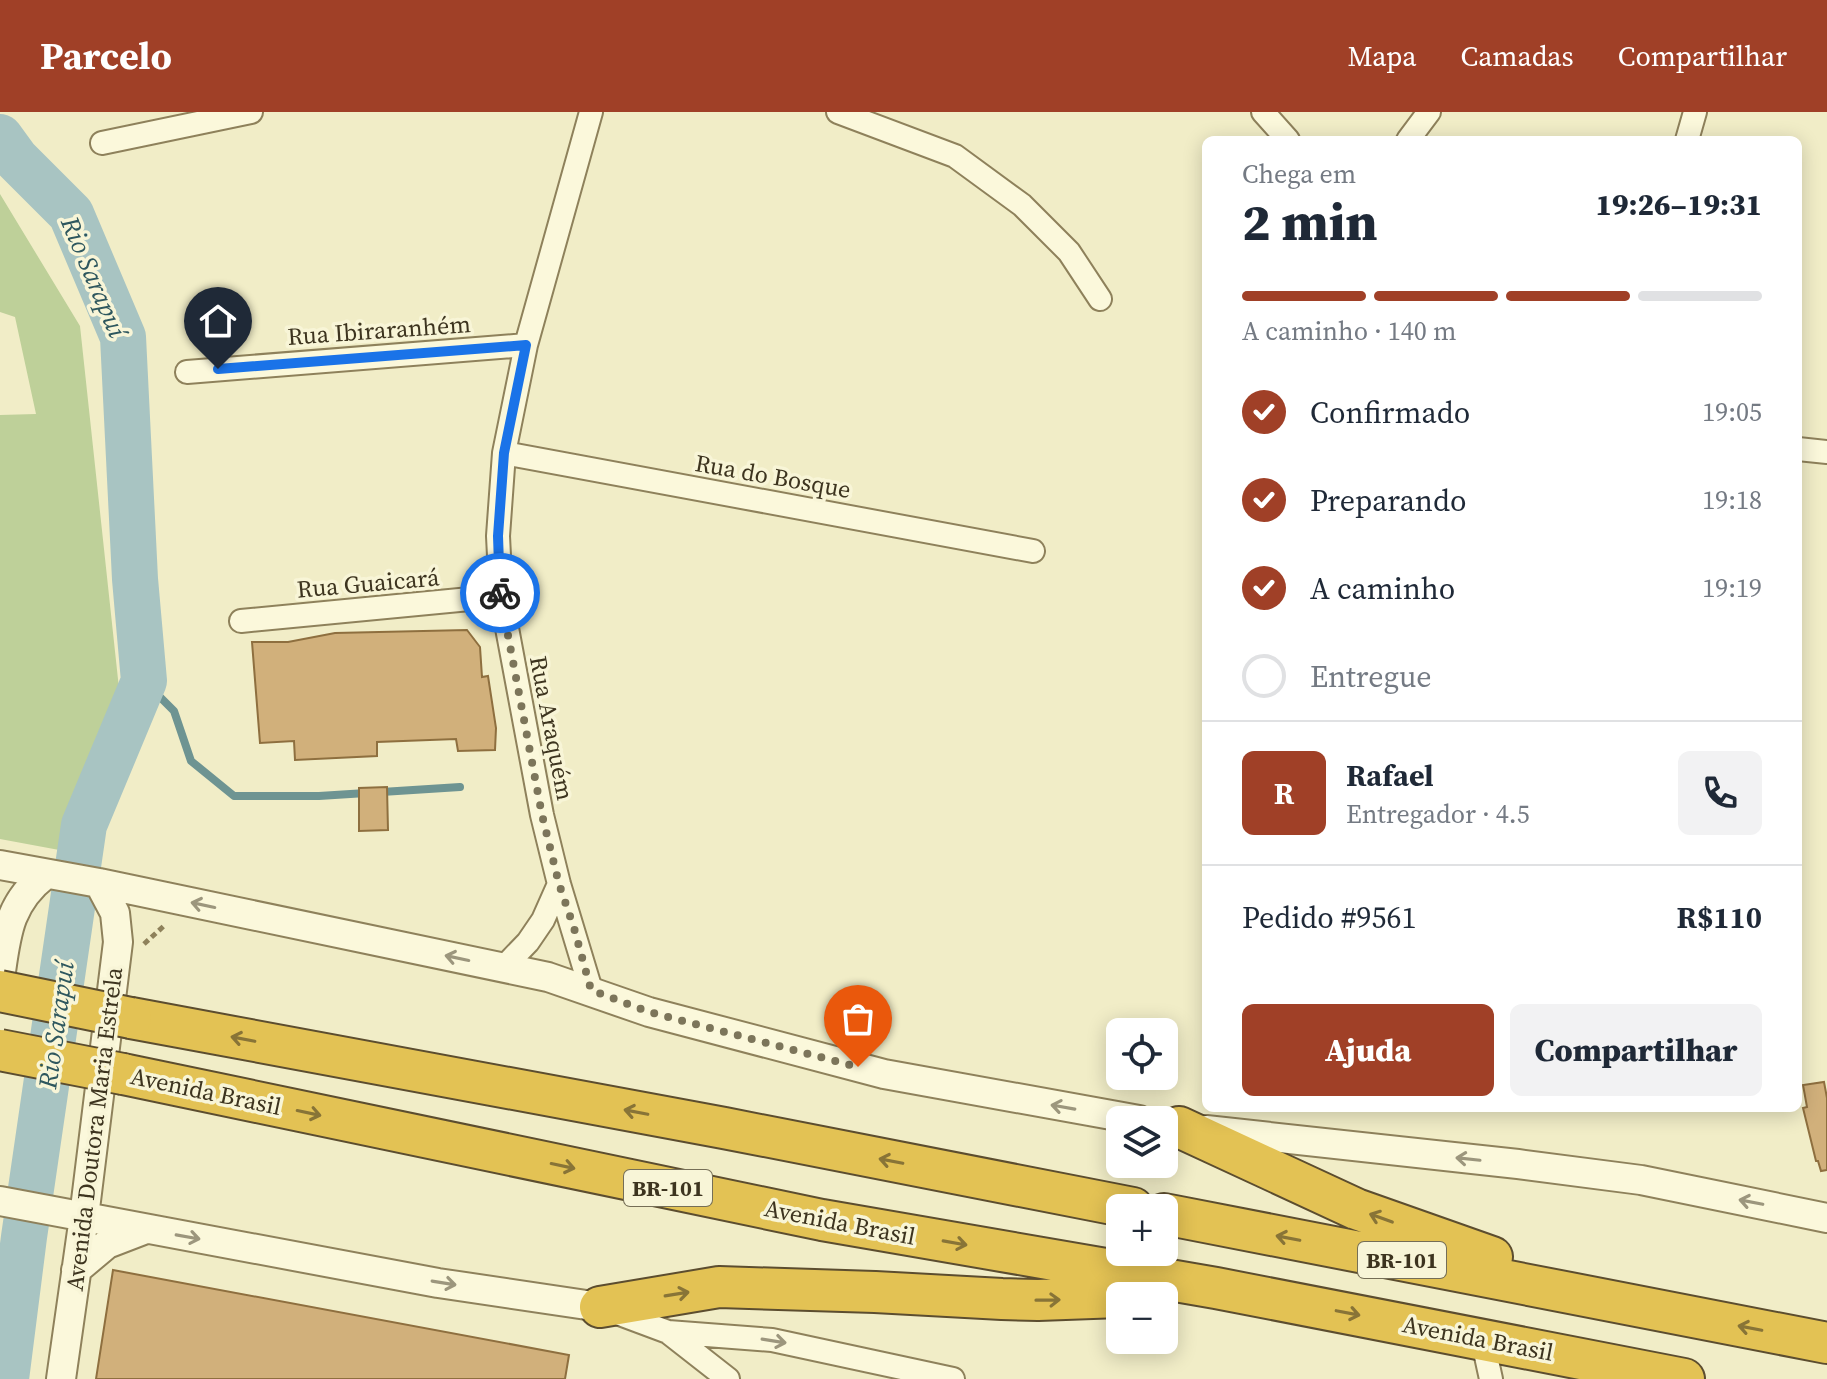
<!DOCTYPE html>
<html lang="pt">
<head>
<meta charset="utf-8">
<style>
  :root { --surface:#fff; --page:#f2f2f3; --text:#1f2937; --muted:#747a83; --line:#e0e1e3; --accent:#a04027 }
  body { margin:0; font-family:"Source Serif 4",serif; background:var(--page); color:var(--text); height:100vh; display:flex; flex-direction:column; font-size:30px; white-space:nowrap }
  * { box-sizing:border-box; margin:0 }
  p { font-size:26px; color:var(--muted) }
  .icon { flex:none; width:44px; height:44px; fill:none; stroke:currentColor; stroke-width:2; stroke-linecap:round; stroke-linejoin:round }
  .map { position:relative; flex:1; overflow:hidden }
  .drawer { position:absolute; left:1202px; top:24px; width:600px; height:976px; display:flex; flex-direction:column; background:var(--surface); border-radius:12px; box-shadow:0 4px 20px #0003 }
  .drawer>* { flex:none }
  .fabs { position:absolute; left:1106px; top:906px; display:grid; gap:16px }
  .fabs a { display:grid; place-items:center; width:72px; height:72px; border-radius:12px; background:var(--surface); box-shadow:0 4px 20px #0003; font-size:40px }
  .pin { position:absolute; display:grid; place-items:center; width:68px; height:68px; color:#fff; margin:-82px -34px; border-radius:50% 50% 50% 0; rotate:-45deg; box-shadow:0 0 8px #0007 }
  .pin .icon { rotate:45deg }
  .courier { position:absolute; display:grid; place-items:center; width:80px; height:80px; margin:-40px; border:6px solid #1a73e8; border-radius:50%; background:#fff; color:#222; box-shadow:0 2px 10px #0007 }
  .summary em { font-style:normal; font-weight:800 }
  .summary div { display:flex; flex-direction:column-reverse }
  .summary { display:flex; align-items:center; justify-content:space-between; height:136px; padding:0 40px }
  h1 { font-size:52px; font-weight:800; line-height:60px }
  .bar { display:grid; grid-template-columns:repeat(4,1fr); gap:12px 8px; align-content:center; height:96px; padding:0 40px }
  .bar i { height:10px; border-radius:6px; background:var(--line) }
  .bar .selected { background:var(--accent) }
  .bar p { grid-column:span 4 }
  .line { display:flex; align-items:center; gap:20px; padding:0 40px; border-top:2px solid var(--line) }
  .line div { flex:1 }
  .round { display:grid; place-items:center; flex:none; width:84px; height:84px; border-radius:12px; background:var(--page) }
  ol { padding:0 40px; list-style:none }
  li { display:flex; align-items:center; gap:24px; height:88px }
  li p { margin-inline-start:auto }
  li .icon { padding:8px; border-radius:50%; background:var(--accent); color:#fff; stroke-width:4 }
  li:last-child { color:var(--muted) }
  li i { width:44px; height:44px; border:4px solid var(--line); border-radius:50% }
  .primary-button { display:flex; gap:16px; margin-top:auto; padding:16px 40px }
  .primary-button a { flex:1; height:92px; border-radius:12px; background:var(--accent); color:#fff; font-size:32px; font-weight:800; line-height:92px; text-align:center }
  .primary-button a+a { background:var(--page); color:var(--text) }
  header { display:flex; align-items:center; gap:48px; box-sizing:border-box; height:112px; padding:0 40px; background:var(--accent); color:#fff }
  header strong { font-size:38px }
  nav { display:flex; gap:44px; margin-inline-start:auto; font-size:28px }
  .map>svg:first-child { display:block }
  .green { fill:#bed099 }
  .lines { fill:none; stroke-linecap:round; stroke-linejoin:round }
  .stream { stroke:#6e9492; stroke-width:8 }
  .river { stroke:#a8c4c2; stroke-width:46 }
  .building { fill:#d1b07b; stroke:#8e6f3f; stroke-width:2 }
  .minor-casing { stroke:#8e815b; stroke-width:26 }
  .tertiary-casing { stroke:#8e815b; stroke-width:32 }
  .motorway-casing { stroke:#5c4d2f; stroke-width:44 }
  .path { stroke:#8e815b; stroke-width:5; stroke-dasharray:6 4; stroke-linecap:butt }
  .minor { stroke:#fbf8db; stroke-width:22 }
  .tertiary { stroke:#fbf8db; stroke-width:28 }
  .motorway { stroke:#e3c254; stroke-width:40 }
  .motorway-bridge-casing { stroke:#5c4d2f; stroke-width:44; stroke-linecap:butt }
  .motorway-bridge { stroke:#e3c254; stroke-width:40 }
  .oneway { stroke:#9c967d }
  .oneway2 { stroke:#887437 }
  .done { stroke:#7c755a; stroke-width:8; stroke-dasharray:0 14.4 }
  .route { stroke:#1a73e8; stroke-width:10 }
  .labels { text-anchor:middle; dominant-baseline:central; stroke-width:7; stroke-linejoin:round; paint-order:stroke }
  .shield { fill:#f8f5d7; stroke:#756e56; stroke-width:2 }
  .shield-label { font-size:22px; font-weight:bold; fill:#3d341f }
  .street-label { font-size:24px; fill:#3d341f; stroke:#f8f5d7 }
  .water-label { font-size:26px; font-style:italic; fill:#2e575e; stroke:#f8f5d7 }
</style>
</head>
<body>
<header>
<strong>Parcelo</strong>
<nav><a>Mapa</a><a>Camadas</a><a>Compartilhar</a></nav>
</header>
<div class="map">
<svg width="1827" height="1267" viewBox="0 0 1827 1267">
  <rect width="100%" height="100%" fill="#f1edc7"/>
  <path class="green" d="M0 82 80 214 121 595 73 713 70 740 0 727V303L36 302 15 205 0 200Z"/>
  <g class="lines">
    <path class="stream" d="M144 569 174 599 191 649 234 684H319L460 675"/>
    <path class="river" d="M0 25 16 47 71 102 123 225 135 467 144 569 84 713 24 1125 6 1267"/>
  </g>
  <path class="building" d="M467 518 480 535 482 565 488 564 496 616 495 638 458 639 456 627 377 630V644L295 648 294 629 260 631 252 530H288L335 521Z
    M387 675 388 718 359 719V676Z
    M1824 970 1827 986V1058L1821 1059 1818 1049H1816L1803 996 1807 995 1803 973Z
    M113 1158 569 1243 565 1267H96Z"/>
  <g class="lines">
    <g class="minor-casing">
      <path id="minor" d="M838 0 955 44 1022 93 1069 140 1100 187
        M1263 0 1288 28
        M1408 28 1429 0
        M1687 28 1695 0
        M102 31 251 0
        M187 260 526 233
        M1798 337 1827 340
        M504 341 1033 439
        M241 509 501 484
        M504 855 528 830 543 808 559 772
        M591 878 559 772 542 703 501 484 498 424 504 341 526 233 591 0
        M609 1198 668 1220 728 1267
        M668 1220 772 1228 953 1267
        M1482 1226 1491 1267"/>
    </g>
    <g class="tertiary-casing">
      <path id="tertiary" d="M0 753 99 771 548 865 649 900 884 962 1139 1008
        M0 867C6 824 8 791 46 762
        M1206 1018 1518 1052 1641 1068 1827 1106
        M0 1089 438 1171 600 1195
        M76 1158 107 1132 146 1117
        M61 1267 84 1105 118 830 115 801 99 771"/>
    </g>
    <g class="motorway-casing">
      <path id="motorway" d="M131 906 724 1016 1133 1096
        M123 962 822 1108 1216 1176 1684 1267
        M1179 1015 1356 1097 1492 1145
        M1164 1102 1827 1231
        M600 1195 719 1175 875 1180 1002 1187 1038 1188 1120 1185"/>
    </g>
    <path class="path" d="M144 832 166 812"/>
    <use href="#minor" class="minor"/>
    <use href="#tertiary" class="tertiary"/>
    <use href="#motorway" class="motorway"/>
    <g class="motorway-bridge-casing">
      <path id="motorway-bridge" d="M0 879 131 906
        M0 938 123 962"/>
    </g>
    <use href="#motorway-bridge" class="motorway-bridge"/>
  </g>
  <defs><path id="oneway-shaft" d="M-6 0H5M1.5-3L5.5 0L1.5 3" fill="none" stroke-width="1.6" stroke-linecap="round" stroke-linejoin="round" transform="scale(2)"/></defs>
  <g class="oneway">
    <use href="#oneway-shaft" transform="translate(203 793) rotate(-168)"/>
    <use href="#oneway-shaft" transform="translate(457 846) rotate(-168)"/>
    <use href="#oneway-shaft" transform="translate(1063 995) rotate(-170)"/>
    <use href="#oneway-shaft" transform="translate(1468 1047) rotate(-174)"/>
    <use href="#oneway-shaft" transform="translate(1751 1090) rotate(-169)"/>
    <use href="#oneway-shaft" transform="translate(188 1125) rotate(10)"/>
    <use href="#oneway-shaft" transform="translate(444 1171) rotate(9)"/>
    <use href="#oneway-shaft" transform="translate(774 1229) rotate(9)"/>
  </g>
  <g class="oneway2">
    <use href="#oneway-shaft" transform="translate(243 927) rotate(-169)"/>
    <use href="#oneway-shaft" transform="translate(636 1000) rotate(-169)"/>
    <use href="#oneway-shaft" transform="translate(309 1001) rotate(12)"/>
    <use href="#oneway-shaft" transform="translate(891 1049) rotate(-169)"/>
    <use href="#oneway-shaft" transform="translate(563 1054) rotate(12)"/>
    <use href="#oneway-shaft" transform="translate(1381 1106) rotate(-160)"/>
    <use href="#oneway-shaft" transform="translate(1288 1126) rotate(-169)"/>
    <use href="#oneway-shaft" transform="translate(955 1131) rotate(10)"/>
    <use href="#oneway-shaft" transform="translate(677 1182) rotate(-9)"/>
    <use href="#oneway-shaft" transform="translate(1048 1188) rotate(-1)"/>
    <use href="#oneway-shaft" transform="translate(1348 1201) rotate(11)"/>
    <use href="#oneway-shaft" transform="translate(1750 1216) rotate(-169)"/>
  </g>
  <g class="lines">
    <path class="done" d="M500 481 542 703 559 772 574 816 591 878 649 900 858 955"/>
    <path class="route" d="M218 257 526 233 504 341 498 424 500 481"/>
  </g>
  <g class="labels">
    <g class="shield">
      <rect x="624" y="1058" width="88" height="36" rx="6"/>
      <rect x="1358" y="1130" width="88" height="36" rx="6"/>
    </g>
    <g class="shield-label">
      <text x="668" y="1076">BR-101</text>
      <text x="1402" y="1148">BR-101</text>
    </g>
    <g class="street-label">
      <text transform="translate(379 218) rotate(-4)">Rua Ibiraranhém</text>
      <text transform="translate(773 364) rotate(10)">Rua do Bosque</text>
      <text transform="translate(368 471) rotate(-5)">Rua Guaicará</text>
      <text transform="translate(552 616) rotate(79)">Rua Araquém</text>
      <text transform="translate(206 979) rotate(12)">Avenida Brasil</text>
      <text transform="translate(94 1017) rotate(-83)">Avenida Doutora Maria Estrela</text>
      <text transform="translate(840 1110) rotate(11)">Avenida Brasil</text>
      <text transform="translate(1478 1226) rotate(11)">Avenida Brasil</text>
    </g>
    <g class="water-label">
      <text transform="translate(94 165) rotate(67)">Rio Sarapuí</text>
      <text transform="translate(56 913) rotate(-82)">Rio Sarapuí</text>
    </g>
  </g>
</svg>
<div class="fabs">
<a><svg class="icon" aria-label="locate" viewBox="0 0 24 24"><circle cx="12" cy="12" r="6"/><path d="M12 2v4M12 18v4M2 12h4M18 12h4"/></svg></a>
<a><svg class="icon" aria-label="layers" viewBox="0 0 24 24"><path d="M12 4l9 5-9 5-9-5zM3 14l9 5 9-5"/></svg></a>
<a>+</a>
<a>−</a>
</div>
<div class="pin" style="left:858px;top:955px;background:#ea580c"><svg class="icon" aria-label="bag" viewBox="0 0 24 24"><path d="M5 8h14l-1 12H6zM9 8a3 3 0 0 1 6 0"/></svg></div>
<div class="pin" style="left:218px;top:257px;background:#1f2937"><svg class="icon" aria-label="home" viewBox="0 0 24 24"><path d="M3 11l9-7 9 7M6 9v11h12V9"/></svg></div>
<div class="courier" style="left:500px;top:481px"><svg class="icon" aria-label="bike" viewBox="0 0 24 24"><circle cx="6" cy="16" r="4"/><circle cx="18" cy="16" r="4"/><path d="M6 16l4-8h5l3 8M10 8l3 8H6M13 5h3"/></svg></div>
<section class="drawer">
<div class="summary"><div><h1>2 min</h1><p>Chega em</p></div><em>19:26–19:31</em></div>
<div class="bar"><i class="selected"></i><i class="selected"></i><i class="selected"></i><i></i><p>A caminho · 140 m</p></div>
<ol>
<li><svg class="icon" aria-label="check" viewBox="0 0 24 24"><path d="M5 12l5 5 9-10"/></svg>Confirmado<p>19:05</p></li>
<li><svg class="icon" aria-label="check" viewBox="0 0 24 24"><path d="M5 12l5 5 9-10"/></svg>Preparando<p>19:18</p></li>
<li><svg class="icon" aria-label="check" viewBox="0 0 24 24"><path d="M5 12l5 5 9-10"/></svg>A caminho<p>19:19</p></li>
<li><i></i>Entregue</li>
</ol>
<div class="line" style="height:144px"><b class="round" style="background:var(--accent);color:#fff">R</b><div><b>Rafael</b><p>Entregador · 4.5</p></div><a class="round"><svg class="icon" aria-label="phone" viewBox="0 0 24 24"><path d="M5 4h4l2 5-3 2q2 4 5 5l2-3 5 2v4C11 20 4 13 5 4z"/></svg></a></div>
<div class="line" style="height:104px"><div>Pedido #9561</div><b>R$110</b></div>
<div class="primary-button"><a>Ajuda</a><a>Compartilhar</a></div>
</section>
</div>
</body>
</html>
